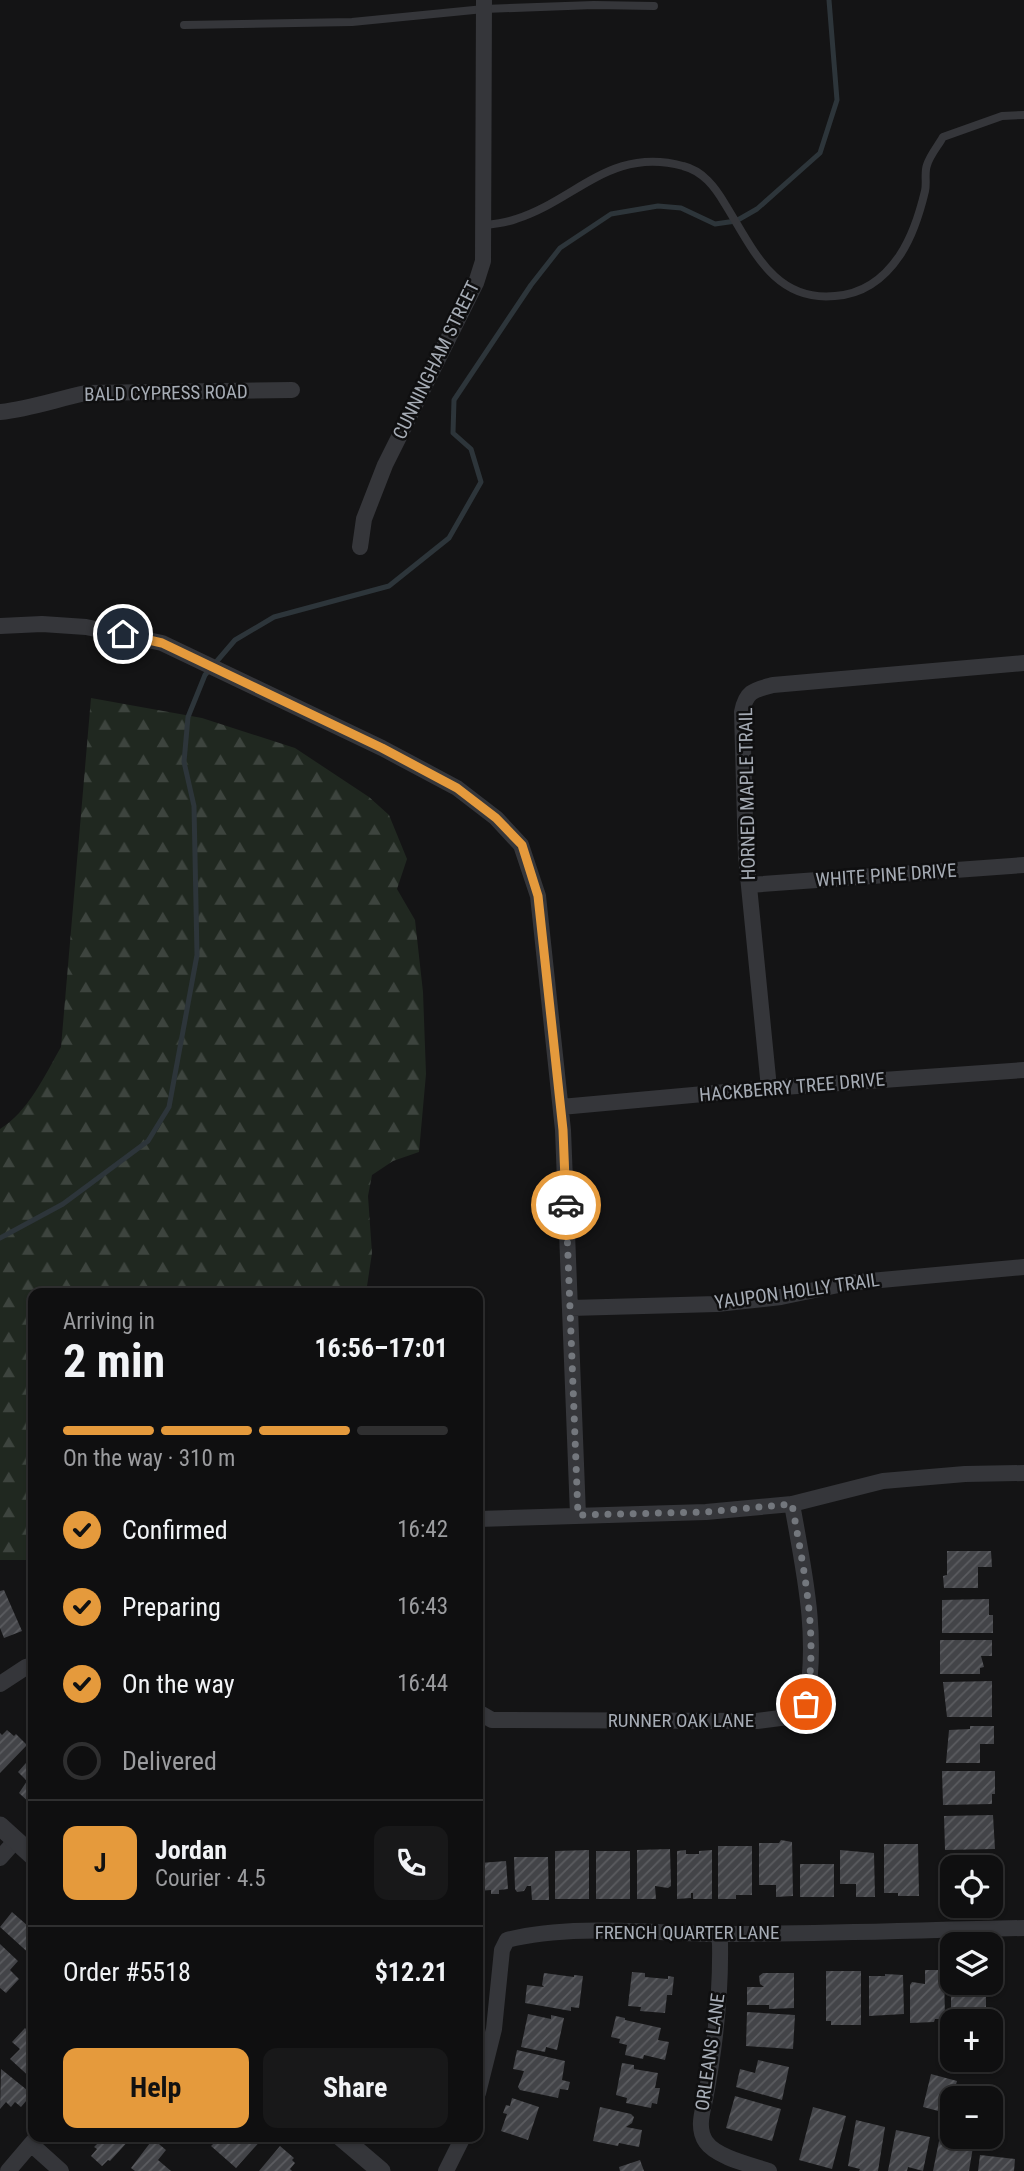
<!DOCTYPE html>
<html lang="en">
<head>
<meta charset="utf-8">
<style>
  :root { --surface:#0f0f10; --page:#181819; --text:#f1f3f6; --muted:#9b9c9f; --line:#2f2f30; --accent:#e59a3c }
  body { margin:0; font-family:"Roboto Condensed",sans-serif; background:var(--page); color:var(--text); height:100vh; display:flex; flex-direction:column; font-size:26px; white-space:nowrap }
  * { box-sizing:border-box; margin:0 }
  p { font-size:23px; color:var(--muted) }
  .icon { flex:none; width:38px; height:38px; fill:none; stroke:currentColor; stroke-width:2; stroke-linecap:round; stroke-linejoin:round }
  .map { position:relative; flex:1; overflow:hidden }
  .drawer { position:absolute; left:28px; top:1288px; width:455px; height:854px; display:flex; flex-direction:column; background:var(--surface); border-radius:14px; box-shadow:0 2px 5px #0004,0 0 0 2px var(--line) }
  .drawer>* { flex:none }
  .fabs { position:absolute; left:940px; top:1855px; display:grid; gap:14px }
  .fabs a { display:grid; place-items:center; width:63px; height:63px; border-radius:14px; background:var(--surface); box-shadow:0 2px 5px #0004,0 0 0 2px var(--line); font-size:35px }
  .pin { position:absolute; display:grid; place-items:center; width:60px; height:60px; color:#fff; margin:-30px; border:4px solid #fff; border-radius:50%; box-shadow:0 2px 7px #0007 }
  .courier { position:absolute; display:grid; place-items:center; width:70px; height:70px; margin:-35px; border:5px solid #e59a3c; border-radius:50%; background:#fff; color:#222; box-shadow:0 2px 9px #0007 }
  .head em { font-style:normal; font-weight:700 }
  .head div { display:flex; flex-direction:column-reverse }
  .head { display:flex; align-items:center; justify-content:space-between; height:119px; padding:0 35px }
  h1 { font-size:46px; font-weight:700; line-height:52px }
  .bar { display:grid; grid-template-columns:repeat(4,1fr); gap:10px 7px; align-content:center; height:84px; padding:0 35px }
  .bar i { height:9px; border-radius:5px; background:var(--line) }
  .bar .on { background:var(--accent) }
  .bar p { grid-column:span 4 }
  .line { display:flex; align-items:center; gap:18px; padding:0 35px; border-top:2px solid var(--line) }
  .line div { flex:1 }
  .round { display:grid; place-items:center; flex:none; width:74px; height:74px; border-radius:14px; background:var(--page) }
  ol { padding:0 35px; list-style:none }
  li { display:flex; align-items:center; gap:21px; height:77px }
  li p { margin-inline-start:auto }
  li .icon { padding:7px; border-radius:50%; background:var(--accent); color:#111; stroke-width:4 }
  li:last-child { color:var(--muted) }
  li i { width:38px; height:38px; border:4px solid var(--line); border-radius:50% }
  .button { display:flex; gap:14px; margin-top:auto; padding:14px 35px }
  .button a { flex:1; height:80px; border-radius:14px; background:var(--accent); color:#111; font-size:28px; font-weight:700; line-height:80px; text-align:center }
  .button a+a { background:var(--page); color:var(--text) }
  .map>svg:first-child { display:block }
  .forest { fill:url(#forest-firs) }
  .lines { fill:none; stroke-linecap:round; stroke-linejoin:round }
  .stream { stroke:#2d353a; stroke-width:5 }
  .building { fill:url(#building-hatch) }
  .service { stroke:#35363a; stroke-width:8 }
  .minor { stroke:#35363a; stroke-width:16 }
  .tertiary { stroke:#35363a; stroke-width:19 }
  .done { stroke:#73777d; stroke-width:7; stroke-dasharray:0 12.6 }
  .route { stroke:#e59a3c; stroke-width:9 }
  .labels { text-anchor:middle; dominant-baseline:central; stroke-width:5; stroke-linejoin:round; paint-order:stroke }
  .street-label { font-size:19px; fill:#a6acb5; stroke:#0f0f10 }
</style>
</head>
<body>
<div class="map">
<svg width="1024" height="2171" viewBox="0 0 1024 2171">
  <defs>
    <pattern id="forest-firs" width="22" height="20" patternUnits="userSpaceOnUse" patternTransform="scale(1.75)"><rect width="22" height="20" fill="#202820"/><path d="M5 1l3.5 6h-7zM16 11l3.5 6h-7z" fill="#3d443e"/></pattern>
    <pattern id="building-hatch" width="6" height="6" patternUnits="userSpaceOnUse" patternTransform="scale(1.75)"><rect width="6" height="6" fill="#434448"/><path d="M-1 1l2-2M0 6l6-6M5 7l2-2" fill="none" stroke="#5b5c60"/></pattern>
  </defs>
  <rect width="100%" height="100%" fill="#141415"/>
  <path class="forest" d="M91 698 202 718 295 748 369 797 389 815 407 859 397 889 415 920 423 992 426 1074 419 1152 393 1161 372 1175 368 1196 372 1253 366 1293H33V1560H0V1129C28 1112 45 1075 61 1047Z"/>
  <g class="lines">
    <path class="stream" d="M0 1238 63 1204 148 1141 169 1107 197 955 194 806 184 762 188 717 205 675 235 640 274 617 389 586 449 538 481 482 471 449 453 433 454 400 531 285 560 248 611 214 658 206 681 208 715 224 736 221 757 209 820 153 837 100 829 0"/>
  </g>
  <path class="building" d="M947 1551H991L992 1567H978V1588H944L943 1576 947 1575Z
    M4 1590 22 1631 4 1638 0 1628V1591Z
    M989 1599V1615H993V1633H942V1600Z
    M940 1640H992V1656H981L984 1667 980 1668V1674H940Z
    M992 1681V1717H947L943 1682Z
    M970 1726H994V1744H980V1763H946L949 1730 970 1729Z
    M7 1730 14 1736 16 1734 27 1745 0 1773V1733L2 1735Z
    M33 1755V1806L19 1793 27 1781 18 1772Z
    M942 1771H995V1794H992V1804L943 1805Z
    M993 1815 995 1849 945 1850 944 1816Z
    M781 1840 792 1842 793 1896 776 1897V1885H759V1843H779Z
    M884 1844H918L919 1896H898V1893H884Z
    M718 1846H752V1895H736V1899H718Z
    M670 1849 671 1886 668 1888 655 1886 656 1899H637V1850Z
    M589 1850V1899H555V1851Z
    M686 1850V1854H699V1851L712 1850V1899H693V1893H691V1898L677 1899V1851Z
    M840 1850 874 1853 875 1897H856V1884H840Z
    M596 1851H630V1899H596Z
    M514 1857H548L549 1900H532L531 1886H527L524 1891 517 1892 515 1889Z
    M983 1860H995V1895H990V1867H952V1898H949V1877H945V1863H983Z
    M506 1861 508 1889 499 1890V1894H491V1890L478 1891V1865L480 1863Z
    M800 1864H834V1897H800Z
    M12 1912 28 1926 31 1922 27 1919 33 1913V1957L0 1927Z
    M0 1944 18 1961 10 1970 19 1979 6 1993 0 1988Z
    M925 1970H944L945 2019H935L934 2022 910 2023V1985L912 1982 925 1984Z
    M826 1971H861V2025H831V2021H826Z
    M632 1972 645 1973V1977L668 1979V1976L674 1977 672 1995H667L665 2013 640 2011 641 2007 628 2006Z
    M544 1973 574 1977V1975L583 1976 579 2008 571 2007V2011L525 2003 527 1985 544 1987 542 1985Z
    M763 1973H794V2008L769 2009V2005H747V1987H764L760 1984 759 1976Z
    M885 1974 903 1975 904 2014 869 2016V1976H885Z
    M951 1983 986 1986V2020H951Z
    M747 2012 795 2015 793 2049 746 2046Z
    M528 2014 551 2019V2015L564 2018 557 2050 546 2047 545 2052 521 2047Z
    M616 2016 625 2018V2020L661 2028 658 2040 669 2042 665 2060 644 2055 643 2059 625 2055 627 2045 619 2043 620 2039 611 2037Z
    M25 2028 33 2036V2080L10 2059 20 2049 12 2042Z
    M517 2050 565 2061 562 2080 570 2082 568 2090 560 2089 558 2098 520 2090 518 2087 524 2071 513 2069Z
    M758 2060 789 2067 782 2100 736 2087 740 2069 755 2073Z
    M622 2063 634 2065V2069L658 2073 655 2088H660L657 2104 652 2103 651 2108 626 2103 627 2098 616 2095Z
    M1 2069 32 2094 21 2107 15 2102 11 2107 6 2102 0 2109Z
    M931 2074 957 2081 955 2088 959 2089 956 2098H952L950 2114 923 2107Z
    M735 2096 781 2109 772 2141 726 2128Z
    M512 2098 539 2107 528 2140 501 2131 507 2114 503 2113 506 2105 510 2106Z
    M600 2107 631 2114 634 2117 632 2123 626 2127 642 2130 639 2147 619 2143 618 2146 593 2141Z
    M813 2107 846 2116 832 2169 799 2160Z
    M856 2120 885 2127 878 2171H859L860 2169 848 2166Z
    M896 2130 930 2137 923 2171 908 2167 907 2171H888Z
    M93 2137H132L110 2161 108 2160 102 2166 91 2156 97 2149 94 2147 99 2142Z
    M220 2137H264L236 2168 211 2146Z
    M153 2139 166 2150 158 2160 171 2171H135L131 2168Z
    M939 2141 973 2147 969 2171H933Z
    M280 2146 294 2158 292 2160 295 2163 290 2169 292 2171H259Z
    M980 2155 1015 2159 1014 2171H978Z
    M640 2160 644 2171H620L619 2167Z"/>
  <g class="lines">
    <path class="service" d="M184 25 352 22 484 9 594 5 654 6
      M484 225C495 224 506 223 516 219 576 200 611 146 683 166 703 171 715 187 725 204 753 249 774 302 835 296 864 294 884 279 900 255 912 237 920 212 925 191 927 183 924 173 927 165 930 155 938 146 943 137L1002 116 1024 115"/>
    <path class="minor" d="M0 412C30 409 57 399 86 393L292 390
      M360 547 364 519 385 465 476 283 483 261 484 0
      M0 626 42 624 86 627 162 643 382 748 457 788 496 818 521 845 538 896 563 1130 578 1515
      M749 885 1024 865
      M769 1088 746 856 742 712C746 691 754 690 773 685L1024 663
      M561 1107 769 1088 1024 1070
      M570 1308 717 1304 781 1297 848 1283 1024 1267
      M478 1519 706 1512 792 1504 883 1481 965 1474 1024 1473
      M0 1684 26 1667 33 1665
      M478 1712 492 1720 757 1721 788 1717 806 1704C819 1636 804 1572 792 1504
      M0 1858 16 1840
      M718 1934 720 1943C721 1997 715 2047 705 2100 702 2113 697 2129 706 2142 716 2157 751 2165 769 2171
      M478 2093 494 2029 502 1950 507 1940C569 1924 649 1933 714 1934 817 1934 921 1930 1024 1928
      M31 2144 61 2171
      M8 2171 37 2137
      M446 2171 463 2137"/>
    <path class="tertiary" d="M0 1826 33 1856
      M341 2137 381 2171"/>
  </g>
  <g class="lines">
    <path class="done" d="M566 1205 578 1515 706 1512 792 1504C804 1572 819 1636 806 1704"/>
    <path class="route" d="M123 634 162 643 382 748 457 788 496 818 522 845 538 896 563 1130 566 1205"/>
  </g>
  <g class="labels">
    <g class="street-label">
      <text transform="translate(436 360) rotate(-64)">CUNNINGHAM STREET</text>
      <text transform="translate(166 393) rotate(-1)">BALD CYPRESS ROAD</text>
      <text transform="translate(747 794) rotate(-91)">HORNED MAPLE TRAIL</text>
      <text transform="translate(886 875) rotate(-4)">WHITE PINE DRIVE</text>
      <text transform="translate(792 1087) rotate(-5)">HACKBERRY TREE DRIVE</text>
      <text transform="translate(797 1291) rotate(-8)">YAUPON HOLLY TRAIL</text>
      <text x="681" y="1720">RUNNER OAK LANE</text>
      <text x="687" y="1932">FRENCH QUARTER LANE</text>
      <text transform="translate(710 2052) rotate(-82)">ORLEANS LANE</text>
    </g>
  </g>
</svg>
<div class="fabs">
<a><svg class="icon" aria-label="locate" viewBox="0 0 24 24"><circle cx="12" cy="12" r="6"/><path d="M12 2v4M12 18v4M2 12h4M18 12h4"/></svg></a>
<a><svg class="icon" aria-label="layers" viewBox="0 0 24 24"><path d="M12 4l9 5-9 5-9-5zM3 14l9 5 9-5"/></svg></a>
<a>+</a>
<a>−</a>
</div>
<div class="pin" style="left:806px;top:1704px;background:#ea580c"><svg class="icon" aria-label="bag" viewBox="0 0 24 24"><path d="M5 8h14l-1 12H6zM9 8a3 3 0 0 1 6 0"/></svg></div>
<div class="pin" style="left:123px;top:634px;background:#1f2937"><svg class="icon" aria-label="home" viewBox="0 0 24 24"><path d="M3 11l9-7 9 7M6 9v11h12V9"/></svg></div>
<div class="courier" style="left:566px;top:1205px"><svg class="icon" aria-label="car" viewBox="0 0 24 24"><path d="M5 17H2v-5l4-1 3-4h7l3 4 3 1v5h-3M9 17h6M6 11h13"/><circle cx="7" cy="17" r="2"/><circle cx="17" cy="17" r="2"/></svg></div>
<section class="drawer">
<div class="head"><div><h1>2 min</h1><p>Arriving in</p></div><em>16:56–17:01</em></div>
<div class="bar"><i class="on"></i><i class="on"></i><i class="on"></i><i></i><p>On the way · 310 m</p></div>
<ol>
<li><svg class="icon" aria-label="check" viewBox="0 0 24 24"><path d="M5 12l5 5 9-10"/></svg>Confirmed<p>16:42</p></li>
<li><svg class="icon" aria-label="check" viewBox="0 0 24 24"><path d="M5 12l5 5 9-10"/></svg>Preparing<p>16:43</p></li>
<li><svg class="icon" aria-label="check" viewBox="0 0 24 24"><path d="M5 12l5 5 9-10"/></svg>On the way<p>16:44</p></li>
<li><i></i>Delivered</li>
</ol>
<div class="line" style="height:126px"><b class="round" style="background:var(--accent);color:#111">J</b><div><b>Jordan</b><p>Courier · 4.5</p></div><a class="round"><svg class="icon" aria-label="phone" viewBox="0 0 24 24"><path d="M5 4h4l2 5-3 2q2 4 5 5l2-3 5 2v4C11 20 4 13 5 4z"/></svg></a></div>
<div class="line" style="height:91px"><div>Order #5518</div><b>$12.21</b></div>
<div class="button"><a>Help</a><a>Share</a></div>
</section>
</div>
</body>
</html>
